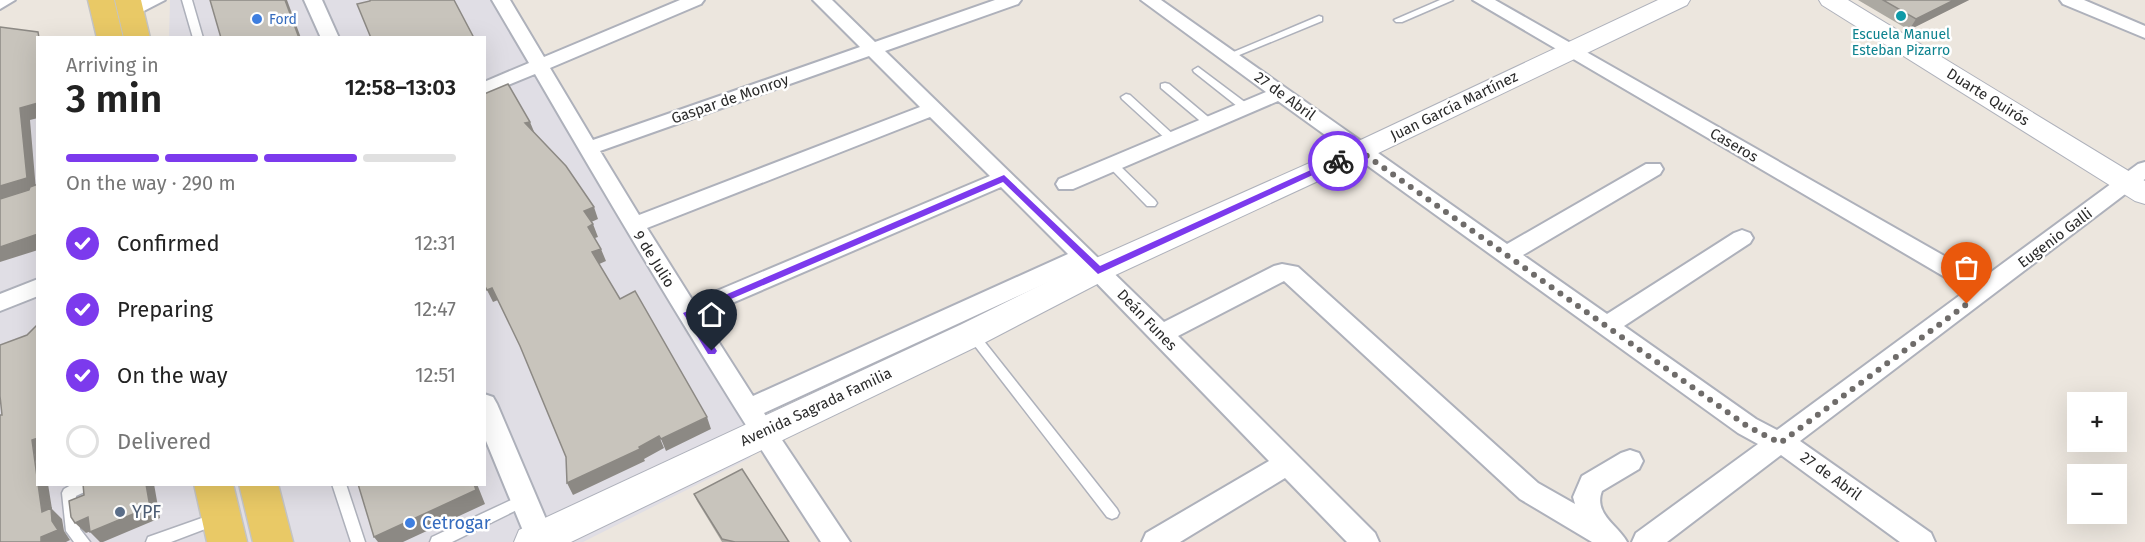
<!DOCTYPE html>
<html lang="en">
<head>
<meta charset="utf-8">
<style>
  :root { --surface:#fff; --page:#f6f6f6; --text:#222; --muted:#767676; --line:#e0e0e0; --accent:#7c3aed }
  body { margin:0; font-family:"Fira Sans",sans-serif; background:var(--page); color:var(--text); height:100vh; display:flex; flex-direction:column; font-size:22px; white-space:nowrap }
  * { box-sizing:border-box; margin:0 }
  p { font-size:20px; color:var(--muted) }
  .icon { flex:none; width:33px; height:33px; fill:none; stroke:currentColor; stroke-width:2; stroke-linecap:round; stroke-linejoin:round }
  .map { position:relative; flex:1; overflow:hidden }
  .panel { position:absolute; left:36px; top:36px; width:450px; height:450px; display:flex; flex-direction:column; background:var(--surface); border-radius:0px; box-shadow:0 6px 24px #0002 }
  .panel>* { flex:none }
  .tools { position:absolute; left:2067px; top:392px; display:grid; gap:12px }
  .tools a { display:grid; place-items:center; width:60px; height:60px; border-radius:0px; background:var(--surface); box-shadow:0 6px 24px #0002; font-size:30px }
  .pin { position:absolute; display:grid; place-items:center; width:51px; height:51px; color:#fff; margin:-62px -26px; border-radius:50% 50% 50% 0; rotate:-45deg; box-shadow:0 0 6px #0007 }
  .pin .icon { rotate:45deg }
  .courier { position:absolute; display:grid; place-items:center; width:60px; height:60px; margin:-30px; border:4px solid #7c3aed; border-radius:50%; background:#fff; color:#222; box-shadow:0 2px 8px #0007 }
  .head em { font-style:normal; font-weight:600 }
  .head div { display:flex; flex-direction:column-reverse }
  .head { display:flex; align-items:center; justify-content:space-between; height:102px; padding:0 30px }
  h1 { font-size:39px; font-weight:600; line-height:45px }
  .bar { display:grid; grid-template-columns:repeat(4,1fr); gap:9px 6px; align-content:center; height:72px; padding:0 30px }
  .bar i { height:8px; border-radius:4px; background:var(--line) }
  .bar .current { background:var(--accent) }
  .bar p { grid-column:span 4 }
  ol { padding:0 30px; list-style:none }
  li { display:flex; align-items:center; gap:18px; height:66px }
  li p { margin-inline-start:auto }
  li .icon { padding:6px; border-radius:50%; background:var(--accent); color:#fff; stroke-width:4 }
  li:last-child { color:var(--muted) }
  li i { width:33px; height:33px; border:3px solid var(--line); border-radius:50% }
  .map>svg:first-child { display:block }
  .industrial { fill:#e0dee5 }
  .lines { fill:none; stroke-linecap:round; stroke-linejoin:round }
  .service-casing { stroke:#aeb1bb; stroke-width:3 }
  .minor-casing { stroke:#aeb1bb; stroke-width:4 }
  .secondary-casing { stroke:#aeb1bb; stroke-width:2 }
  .primary-casing { stroke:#c4c4c4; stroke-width:3 }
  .service { fill:#fff; fill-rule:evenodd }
  .minor { fill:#fff; fill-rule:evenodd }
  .secondary { fill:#fff; fill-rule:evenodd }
  .primary { fill:#e9c966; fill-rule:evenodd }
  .wall { fill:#aca9a2 }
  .shaded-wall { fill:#8c8984 }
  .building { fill:#c8c4bc; stroke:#8c8984; stroke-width:1.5 }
  .route { fill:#7c3aed }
  .done { stroke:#6f6c6a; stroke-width:6; stroke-dasharray:0 10.8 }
  .culture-dot { fill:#0f9aa8; stroke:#fff; stroke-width:2 }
  .shop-dot { fill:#3f7fe0; stroke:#fff; stroke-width:2 }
  .service-dot { fill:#5c6f8a; stroke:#fff; stroke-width:2 }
  .labels { text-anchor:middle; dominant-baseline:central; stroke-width:5; stroke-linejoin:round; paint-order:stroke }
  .far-shop-label { font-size:14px; fill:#366cbe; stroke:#fff; text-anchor:start }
  .far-culture-label { font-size:14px; fill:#0d838f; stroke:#fff }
  .street-label { font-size:15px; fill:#2b2b2b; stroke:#fff }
  .near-service-label { font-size:18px; fill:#4e5e75; stroke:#fff; text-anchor:start }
  .near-shop-label { font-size:18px; fill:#366cbe; stroke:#fff; text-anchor:start }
</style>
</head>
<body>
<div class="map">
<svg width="2145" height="542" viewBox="0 0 2145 542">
  <rect width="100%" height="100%" fill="#ece6de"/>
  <path class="industrial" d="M170 0H499L763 433 750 458 583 542H0V104L37 92 38 484H484V38L169 37Z"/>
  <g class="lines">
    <g class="service-casing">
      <path id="service" d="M182 0H192L203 38H193Z
        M1440 0H1453L1402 22H1396L1394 20Z
        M1319 16 1322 17V21L1232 58 1229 59 1224 56Z
        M1198 67 1250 106 1251 108 1250 110H1242L1194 72 1193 70Z
        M1165 83 1169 84 1213 121 1214 123 1213 125H1205L1161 88V84Z
        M1126 94 1130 95 1176 137 1177 139 1176 141H1168L1122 99 1121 97Z
        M1112 160 1116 162 1155 200 1157 203 1155 206H1147L1108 166 1107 164 1108 162Z
        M972 329 976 331 1117 509 1119 513 1117 517 1112 519 1107 517 968 337 966 334 968 331Z
        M73 484H95L93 488 76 496 80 529 90 542H74L66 531 62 493 64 489Z
        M332 484H346L365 542H351Z
        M524 494 529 496 531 500 529 504 452 542H430L432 537Z
        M216 513 221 515 223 519 221 523 171 542H146L148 537Z"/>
    </g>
    <g class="minor-casing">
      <path id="minor" d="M0 0H15L0 9Z
        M141 0H165L136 15H124L121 11Z
        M304 0H322L339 38H321Z
        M492 0H510L544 57 680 0H704L701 4 550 68 593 140 860 47 813 0H832L875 42 995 0H1021L1018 4 885 51 1164 322 1274 266 1282 264 1298 267 1538 483 1575 504 1573 497 1582 476 1621 453 1630 450 1639 453 1643 461 1639 469 1602 491C1593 514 1619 526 1627 542H1592L1520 499 1284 281 1178 336 1375 533 1379 542H1347L1285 478 1180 542H1142L1146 533 1269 461 1081 267 764 413 850 542H821C720 388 626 231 535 74L484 95V82L529 63ZM869 56 920 107 639 215 600 151ZM930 117 990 176 693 301 647 228ZM1001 187 1068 254 753 396 702 316Z
        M1141 0H1161L1507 244 1646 164H1660L1663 169 1660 174 1523 255 1607 314 1734 233 1742 230 1750 233 1753 238 1750 243 1624 326 1756 419 1777 430 1967 290 1473 0H1495L1983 278 2138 164 2145 162V179L1800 441 1931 533 1935 542H1900L1781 455 1667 542H1632L1636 533 1758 444 1738 433 1278 101 1073 189H1059L1056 184 1059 179 1266 92Z
        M2060 0H2084L2145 26V38L2063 4Z
        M38 279V296L0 311V294Z
        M484 394 493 397 497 404 554 538 552 542H528L526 538 484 436Z"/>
    </g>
    <g class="secondary-casing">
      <path id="secondary" d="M1658 0H1690L1687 5 1370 157 1109 278 984 343 571 542H514L519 530 960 325 1087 262 1350 145Z
        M1819 0H1848L2145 181V204L2135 201 1822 5Z"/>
    </g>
    <g class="primary-casing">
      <path id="primary" d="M88 0H114L123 38H97Z
        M115 0H141L150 38H124Z
        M194 484H233L247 542H207Z
        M239 484H278L293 542H253Z"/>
    </g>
    <use href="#service" class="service"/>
    <use href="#minor" class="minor"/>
    <use href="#secondary" class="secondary"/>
    <use href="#primary" class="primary"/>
  </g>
  <path class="wall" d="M1858 0H1969L1909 30Z
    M694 494 789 542H722L697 501Z"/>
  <path class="shaded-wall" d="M285 0H287L301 38H299Z
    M1954 0H1969L1909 30 1916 19Z
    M38 103V118L30 120 36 190 0 202V186L20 108Z
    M530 122 535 134 525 123Z
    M594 207 598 219 589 223 584 211Z
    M593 224 598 237 592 239 588 227Z
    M38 234V250L0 262V247Z
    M601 249 606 261 597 265 592 252Z
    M492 288 498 300 493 302 487 290Z
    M707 417 711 429 666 451 661 439Z
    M659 436 664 448 644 459 645 461 573 495 567 483 639 447Z
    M38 438V479L32 440Z
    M38 484H48L52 509 62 519 64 531 70 540 66 542H41L42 512Z
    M146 484H154L160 518 103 542H100L90 532Z
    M474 484H477L485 504 403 542H378L374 537Z
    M88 517 99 528 86 533 75 523Z"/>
  <path class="building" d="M210 0H285L299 38H221Z
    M370 0H454L474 38H371L357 4 370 1Z
    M1883 0H1954L1916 19Z
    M0 27 38 32 39 38H38V103L20 108 27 178 0 186Z
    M508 84 530 122 525 123 566 166 594 207 584 211 593 224 588 227 601 249 592 252 620 299 635 291 707 417 661 439 659 436 639 447 640 449 567 483 566 457 520 346 492 288 487 290 484 285V94Z
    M38 184V234L0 247V199L29 190 30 187Z
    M38 324V438L32 440 38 484 42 512 51 508 52 521 58 530 41 537V542H0V415H2L0 396V345L27 335Z
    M742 469 789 542H735L722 539 694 494Z
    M83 484H146L150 507 90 532 88 517 75 523 71 517 69 501 84 495Z
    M358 484H474L476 490 374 537Z"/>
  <path class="route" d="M1335 159 1343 161 1098 274 1003 182 694 315 717 351 715 354H708L683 313 1004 175 1100 266Z"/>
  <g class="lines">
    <path class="done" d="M1338 161 1360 151 1747 426 1780 443 1967 304"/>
  </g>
  <circle class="culture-dot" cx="1901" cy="16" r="6"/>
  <g class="shop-dot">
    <circle cx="257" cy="19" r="6"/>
    <circle cx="410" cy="523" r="6"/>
  </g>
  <circle class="service-dot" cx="120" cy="512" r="6"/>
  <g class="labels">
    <g class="far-shop-label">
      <text x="269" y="19">Ford</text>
    </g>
    <g class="far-culture-label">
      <text x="1901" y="34">Escuela Manuel<tspan x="1901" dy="16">Esteban Pizarro</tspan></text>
    </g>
    <g class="street-label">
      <text transform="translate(1285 96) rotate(36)">27 de Abril</text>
      <text transform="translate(1988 97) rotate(32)">Duarte Quirós</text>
      <text transform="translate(730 99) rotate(-19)">Gaspar de Monroy</text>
      <text transform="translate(1454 106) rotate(-26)">Juan García Martínez</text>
      <text transform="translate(1734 145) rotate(30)">Caseros</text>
      <text transform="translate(2055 238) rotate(-37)">Eugenio Galli</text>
      <text transform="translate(654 259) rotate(58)">9 de Julio</text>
      <text transform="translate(1147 320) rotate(46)">Deán Funes</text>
      <text transform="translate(816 407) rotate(-25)">Avenida Sagrada Familia</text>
      <text transform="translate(1831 476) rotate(36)">27 de Abril</text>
    </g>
    <g class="near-service-label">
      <text x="132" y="512">YPF</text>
    </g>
    <g class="near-shop-label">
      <text x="422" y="523">Cetrogar</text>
    </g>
  </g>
</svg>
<div class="tools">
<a>+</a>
<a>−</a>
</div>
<div class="pin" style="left:1967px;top:304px;background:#ea580c"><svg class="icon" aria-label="bag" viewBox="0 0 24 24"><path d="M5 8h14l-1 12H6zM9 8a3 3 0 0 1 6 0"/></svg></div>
<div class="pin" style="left:712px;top:351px;background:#1f2937"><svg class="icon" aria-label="home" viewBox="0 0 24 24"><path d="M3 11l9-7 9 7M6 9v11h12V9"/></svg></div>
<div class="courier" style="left:1338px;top:161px"><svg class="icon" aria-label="bike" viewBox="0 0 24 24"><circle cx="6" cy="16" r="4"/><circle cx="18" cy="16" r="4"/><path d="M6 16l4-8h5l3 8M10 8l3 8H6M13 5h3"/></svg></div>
<section class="panel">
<div class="head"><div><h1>3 min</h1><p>Arriving in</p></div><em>12:58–13:03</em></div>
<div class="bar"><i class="current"></i><i class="current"></i><i class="current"></i><i></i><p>On the way · 290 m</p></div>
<ol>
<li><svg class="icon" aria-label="check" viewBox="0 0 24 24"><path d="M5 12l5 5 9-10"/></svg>Confirmed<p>12:31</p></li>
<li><svg class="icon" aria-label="check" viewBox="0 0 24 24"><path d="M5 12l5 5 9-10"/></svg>Preparing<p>12:47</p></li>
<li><svg class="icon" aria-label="check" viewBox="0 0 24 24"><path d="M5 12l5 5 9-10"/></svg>On the way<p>12:51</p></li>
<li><i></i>Delivered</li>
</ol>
</section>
</div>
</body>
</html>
